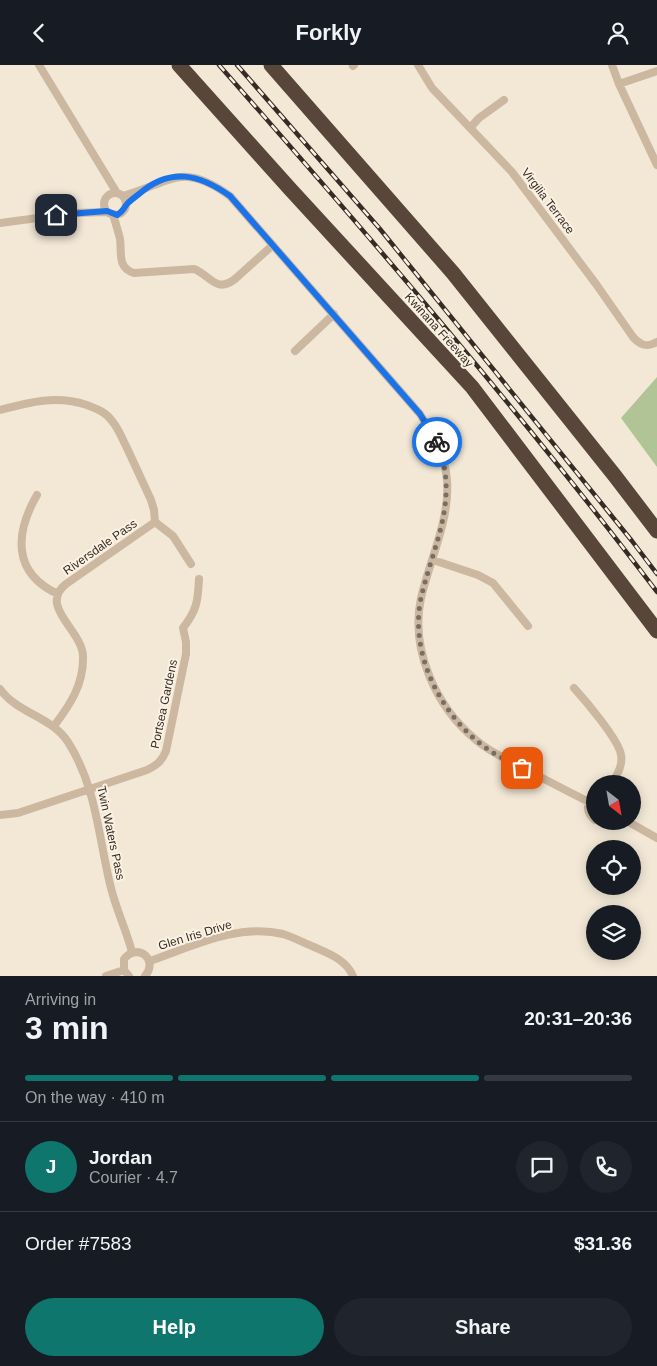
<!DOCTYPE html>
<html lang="en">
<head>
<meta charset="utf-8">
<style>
  :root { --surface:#171b24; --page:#20242c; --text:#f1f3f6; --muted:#9ea1a6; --line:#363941; --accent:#0f766e }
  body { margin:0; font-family:Helvetica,sans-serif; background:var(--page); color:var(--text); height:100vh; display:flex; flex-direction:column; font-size:19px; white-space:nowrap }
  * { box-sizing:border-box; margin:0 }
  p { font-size:16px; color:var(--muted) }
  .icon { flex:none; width:28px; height:28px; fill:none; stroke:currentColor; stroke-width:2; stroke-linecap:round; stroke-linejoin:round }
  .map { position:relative; height:911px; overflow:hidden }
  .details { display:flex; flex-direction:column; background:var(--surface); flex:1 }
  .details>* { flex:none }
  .needle { width:32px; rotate:149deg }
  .controls { position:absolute; left:586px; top:710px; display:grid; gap:10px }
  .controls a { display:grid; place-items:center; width:55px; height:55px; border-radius:50%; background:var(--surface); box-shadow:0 2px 12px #0003; font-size:25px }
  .pin { position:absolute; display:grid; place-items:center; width:42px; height:42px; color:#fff; margin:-21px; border-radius:10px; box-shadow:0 2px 8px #0006 }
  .courier { position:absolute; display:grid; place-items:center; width:50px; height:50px; margin:-25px; border:4px solid #1a73e8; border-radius:50%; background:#fff; color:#222; box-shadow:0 1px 6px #0007 }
  .overview em { font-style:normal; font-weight:700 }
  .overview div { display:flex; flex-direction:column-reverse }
  .overview { display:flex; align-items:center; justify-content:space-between; height:85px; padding:0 25px }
  h1 { font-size:32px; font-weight:700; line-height:38px }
  .bar { display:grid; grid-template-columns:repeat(4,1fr); gap:8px 5px; align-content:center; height:60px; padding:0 25px }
  .bar i { height:6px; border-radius:4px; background:var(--line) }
  .bar .active { background:var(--accent) }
  .bar p { grid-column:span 4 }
  .line { display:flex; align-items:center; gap:12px; padding:0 25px; border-top:1px solid var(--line) }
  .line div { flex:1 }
  .round { display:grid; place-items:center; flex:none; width:52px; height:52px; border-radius:26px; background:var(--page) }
  .button { display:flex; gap:10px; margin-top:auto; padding:10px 25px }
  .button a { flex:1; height:58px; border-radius:30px; background:var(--accent); color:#fff; font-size:20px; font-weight:700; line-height:58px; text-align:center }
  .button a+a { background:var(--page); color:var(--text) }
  header { display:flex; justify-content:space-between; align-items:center; height:65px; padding:0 25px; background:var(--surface); font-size:22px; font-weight:700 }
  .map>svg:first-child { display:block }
  .green { fill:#b0c495 }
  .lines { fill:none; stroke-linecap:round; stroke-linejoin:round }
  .street { stroke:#ccb8a1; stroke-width:8 }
  .highway { stroke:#58463b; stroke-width:15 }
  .rail-casing { stroke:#362c25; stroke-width:4.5 }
  .rail { stroke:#fbf2e3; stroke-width:2.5; stroke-dasharray:8; stroke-linecap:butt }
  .done { stroke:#786e63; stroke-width:5; stroke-dasharray:0 9 }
  .route { stroke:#1a73e8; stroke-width:6 }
  .labels { text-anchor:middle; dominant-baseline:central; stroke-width:4; stroke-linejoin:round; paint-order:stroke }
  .street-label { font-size:12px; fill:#362c25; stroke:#fbf2e3 }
</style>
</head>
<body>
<header><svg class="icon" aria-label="back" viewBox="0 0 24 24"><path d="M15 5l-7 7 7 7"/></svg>Forkly<svg class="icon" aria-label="person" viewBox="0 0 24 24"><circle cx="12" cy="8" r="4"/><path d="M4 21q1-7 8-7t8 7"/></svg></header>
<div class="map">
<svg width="657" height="911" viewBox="0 0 657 911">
  <rect width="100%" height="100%" fill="#f3e8d6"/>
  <path class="green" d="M657 312V402L621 353Z"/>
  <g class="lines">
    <path class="street" d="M39 0 117 128
      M418 0 432 23 512 107 596 219 633 272C640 280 647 283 657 277
      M612 0 619 19 657 100
      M353 1 354 0
      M619 19 657 6
      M470 63 479 53 504 35
      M104 139a11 11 0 1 1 22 0a11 11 0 1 1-22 0Z
      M123 131C172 117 182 96 230 131L420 349C433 370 445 390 447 415 450 455 430 494 421 533 410 585 436 642 476 675 491 688 508 695 525 704 546 715 567 726 589 737
      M113 149C115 157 118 165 120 174 122 188 117 203 134 208L194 204C210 210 216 229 235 214L273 180
      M0 158 75 148 107 147
      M295 286 334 249
      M0 345C30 337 56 330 87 340 97 344 106 347 112 356 119 364 122 374 127 383 135 400 143 418 151 435L154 445 155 457
      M37 430C15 468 12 508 58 529
      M155 457 173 471 191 499
      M433 495 478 510 493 518 528 561
      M574 623C585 635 619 675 621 690 623 700 617 710 612 719
      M0 624C18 649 51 651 68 677 96 721 98 769 110 819 115 842 126 864 132 887
      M54 661C70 640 84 619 83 591 82 565 38 541 66 519L155 457
      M595 731C585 738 586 748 595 755
      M0 750 18 748 147 705C157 700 162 696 166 686L186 589V577L183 563C197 545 198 536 199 514
      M627 756 657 773
      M150 896C191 882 238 858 283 869 293 872 304 878 314 882 330 889 346 895 353 911
      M106 911 124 905
      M129 911 124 905V894C138 877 159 895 145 911"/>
    <path class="highway" d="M179 0 291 125 472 322 657 566
      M271 0 453 208 615 411 657 466"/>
    <g class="rail-casing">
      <path id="rail" d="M219 0C370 172 519 345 657 527
        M237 0 380 164 632 476 657 509"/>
    </g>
    <use href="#rail" class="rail"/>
  </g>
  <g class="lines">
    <path class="done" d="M437 377C460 435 434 477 421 533 409 590 442 653 489 685 499 692 511 697 522 703"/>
    <path class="route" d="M56 150 107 146 117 150C123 147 123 144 127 139 130 136 135 132 139 129 170 102 199 109 230 131L420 349 437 377"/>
  </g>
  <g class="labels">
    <g class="street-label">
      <text transform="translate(548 136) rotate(53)">Virgilia Terrace</text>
      <text transform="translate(439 265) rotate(48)">Kwinana Freeway</text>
      <text transform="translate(100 482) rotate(-35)">Riversdale Pass</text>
      <text transform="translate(164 639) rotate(-78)">Portsea Gardens</text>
      <text transform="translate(111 768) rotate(78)">Twin Waters Pass</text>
      <text transform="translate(195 870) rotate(-17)">Glen Iris Drive</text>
    </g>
  </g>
</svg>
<div class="controls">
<a><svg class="needle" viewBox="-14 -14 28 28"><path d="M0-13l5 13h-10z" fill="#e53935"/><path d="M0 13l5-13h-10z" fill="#9ea1a6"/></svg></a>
<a><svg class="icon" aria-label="locate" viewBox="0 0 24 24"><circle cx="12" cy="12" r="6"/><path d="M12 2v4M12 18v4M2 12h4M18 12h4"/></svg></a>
<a><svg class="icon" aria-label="layers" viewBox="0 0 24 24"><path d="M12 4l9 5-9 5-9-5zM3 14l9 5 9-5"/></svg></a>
</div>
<div class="pin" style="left:522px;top:703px;background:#ea580c"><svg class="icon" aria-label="bag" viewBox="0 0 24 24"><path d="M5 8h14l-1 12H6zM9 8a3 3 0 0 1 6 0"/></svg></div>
<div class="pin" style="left:56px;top:150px;background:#1f2937"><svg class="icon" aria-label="home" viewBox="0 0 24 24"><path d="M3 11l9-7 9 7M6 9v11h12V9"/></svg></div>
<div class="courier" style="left:437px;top:377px"><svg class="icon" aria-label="bike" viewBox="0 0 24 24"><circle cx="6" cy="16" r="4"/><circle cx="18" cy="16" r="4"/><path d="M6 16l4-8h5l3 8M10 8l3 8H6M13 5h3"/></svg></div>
</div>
<section class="details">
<div class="overview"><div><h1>3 min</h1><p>Arriving in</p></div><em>20:31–20:36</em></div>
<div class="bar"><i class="active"></i><i class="active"></i><i class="active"></i><i></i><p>On the way · 410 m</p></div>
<div class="line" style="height:90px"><b class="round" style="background:var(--accent);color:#fff">J</b><div><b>Jordan</b><p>Courier · 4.7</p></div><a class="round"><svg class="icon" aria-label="chat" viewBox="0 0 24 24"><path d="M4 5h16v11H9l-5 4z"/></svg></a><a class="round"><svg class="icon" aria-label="phone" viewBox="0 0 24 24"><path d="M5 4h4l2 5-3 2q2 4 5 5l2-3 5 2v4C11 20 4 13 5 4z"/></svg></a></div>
<div class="line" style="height:65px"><div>Order #7583</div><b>$31.36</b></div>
<div class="button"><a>Help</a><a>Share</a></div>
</section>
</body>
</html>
